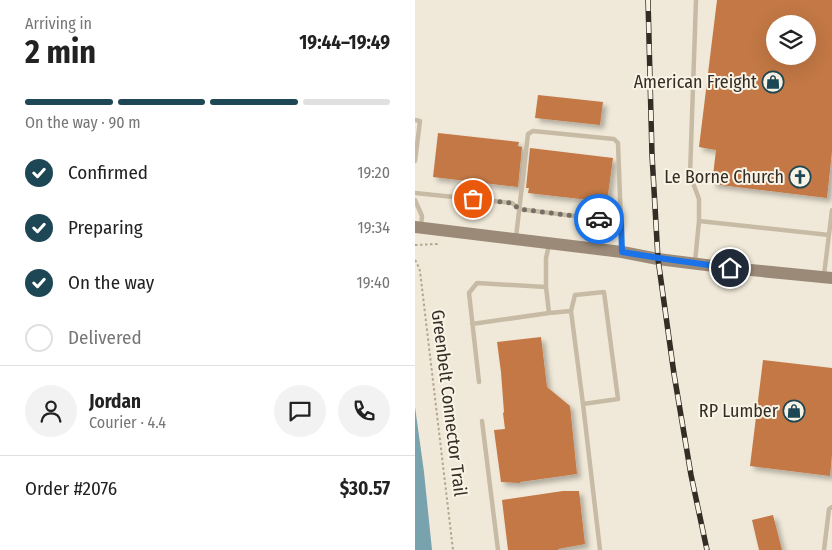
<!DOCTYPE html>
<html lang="en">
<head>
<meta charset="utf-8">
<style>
  :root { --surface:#fff; --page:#f2f2f2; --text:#222; --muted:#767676; --line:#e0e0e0; --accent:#1d4754 }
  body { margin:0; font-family:"Fira Sans Condensed",sans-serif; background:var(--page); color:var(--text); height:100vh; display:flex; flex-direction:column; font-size:19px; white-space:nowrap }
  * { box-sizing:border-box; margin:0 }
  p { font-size:16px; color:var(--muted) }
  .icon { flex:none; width:28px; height:28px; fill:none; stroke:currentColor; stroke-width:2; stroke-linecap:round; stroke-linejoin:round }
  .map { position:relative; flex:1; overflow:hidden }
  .drawer { display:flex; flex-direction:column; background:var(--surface); width:415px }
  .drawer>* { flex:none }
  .fabs { position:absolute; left:351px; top:15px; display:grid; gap:10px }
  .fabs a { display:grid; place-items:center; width:50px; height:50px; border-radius:50%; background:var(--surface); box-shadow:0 5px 20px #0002; font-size:25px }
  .pin { position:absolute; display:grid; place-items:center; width:42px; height:42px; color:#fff; margin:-21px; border:2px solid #fff; border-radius:50%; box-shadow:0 1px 5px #0007 }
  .courier { position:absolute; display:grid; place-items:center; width:50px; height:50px; margin:-25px; border:4px solid #1a73e8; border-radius:50%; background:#fff; color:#222; box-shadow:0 1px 6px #0007 }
  .overview em { font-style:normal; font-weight:700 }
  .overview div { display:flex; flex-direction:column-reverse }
  .overview { display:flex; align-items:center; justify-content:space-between; height:85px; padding:0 25px }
  h1 { font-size:32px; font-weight:700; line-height:38px }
  .bar { display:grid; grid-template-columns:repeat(4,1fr); gap:8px 5px; align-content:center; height:60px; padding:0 25px }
  .bar i { height:6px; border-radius:4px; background:var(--line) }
  .bar .active { background:var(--accent) }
  .bar p { grid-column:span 4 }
  .line { display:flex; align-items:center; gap:12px; padding:0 25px; border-top:1px solid var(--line) }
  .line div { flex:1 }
  .round { display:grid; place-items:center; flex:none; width:52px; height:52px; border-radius:26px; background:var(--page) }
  ol { padding:0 25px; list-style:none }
  li { display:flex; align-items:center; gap:15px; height:55px }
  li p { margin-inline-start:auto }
  li .icon { padding:5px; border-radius:50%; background:var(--accent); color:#fff; stroke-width:4 }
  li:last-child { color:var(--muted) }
  li i { width:28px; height:28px; border:2px solid var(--line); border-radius:50% }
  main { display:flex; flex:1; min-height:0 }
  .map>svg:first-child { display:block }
  .water { fill:#78a2ad }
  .building { fill:#c37844; fill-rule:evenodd; filter:url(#shadow) }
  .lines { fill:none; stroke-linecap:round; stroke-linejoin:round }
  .path { stroke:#b4a58f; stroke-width:2; stroke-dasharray:2.5 2.5; stroke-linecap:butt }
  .lane { stroke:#c8bba5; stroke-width:4.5 }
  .secondary { stroke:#9b8a77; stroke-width:12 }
  .rail-casing { stroke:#342d26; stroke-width:5.5 }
  .rail { stroke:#f8f3e5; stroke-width:4; stroke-dasharray:11; stroke-linecap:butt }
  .done { stroke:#766f65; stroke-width:5; stroke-dasharray:0 9 }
  .route { stroke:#1a73e8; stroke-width:6 }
  .labels { text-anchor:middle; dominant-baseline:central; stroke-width:4; stroke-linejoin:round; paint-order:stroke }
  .poi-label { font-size:18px; fill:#342d26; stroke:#f8f3e5; text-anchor:end }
  .street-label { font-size:18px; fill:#342d26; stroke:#f8f3e5 }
</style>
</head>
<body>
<main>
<section class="drawer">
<div class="overview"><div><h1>2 min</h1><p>Arriving in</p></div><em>19:44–19:49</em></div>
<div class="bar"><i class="active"></i><i class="active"></i><i class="active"></i><i></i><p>On the way · 90 m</p></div>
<ol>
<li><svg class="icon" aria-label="check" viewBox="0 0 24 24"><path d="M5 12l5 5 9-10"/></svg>Confirmed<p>19:20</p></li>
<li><svg class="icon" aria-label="check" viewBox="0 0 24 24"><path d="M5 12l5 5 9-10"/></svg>Preparing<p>19:34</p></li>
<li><svg class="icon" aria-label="check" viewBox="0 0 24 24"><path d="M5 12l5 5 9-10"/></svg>On the way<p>19:40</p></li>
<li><i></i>Delivered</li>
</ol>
<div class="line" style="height:90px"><a class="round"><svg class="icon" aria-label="person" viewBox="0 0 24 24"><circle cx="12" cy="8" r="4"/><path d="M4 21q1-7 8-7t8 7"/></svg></a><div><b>Jordan</b><p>Courier · 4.4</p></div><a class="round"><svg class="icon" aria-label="chat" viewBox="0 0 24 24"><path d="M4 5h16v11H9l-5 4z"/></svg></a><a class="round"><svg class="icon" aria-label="phone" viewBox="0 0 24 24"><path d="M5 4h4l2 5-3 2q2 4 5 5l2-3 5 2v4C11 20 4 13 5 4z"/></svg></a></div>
<div class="line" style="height:65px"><div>Order #2076</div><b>$30.57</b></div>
</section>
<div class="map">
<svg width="417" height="550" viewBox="0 0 417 550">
  <defs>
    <filter id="shadow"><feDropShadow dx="4" dy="4" stdDeviation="2.5" flood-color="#0004"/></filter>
  </defs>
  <rect width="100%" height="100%" fill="#f0e9d9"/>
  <path class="water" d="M0 407 9 472 17 550H0Z"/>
  <path class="building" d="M302 0H417V151L412 198 297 184 301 150 284 147ZM360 24H392V56H360Z
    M123 95 188 102 185 125 120 118Z
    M23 133 104 142 103 146 107 147 103 187 18 177Z
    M115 148 198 158 192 202 113 193 114 188H111Z
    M126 337 132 387 155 406 162 474 105 482V483L86 482 79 430 90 429 88 413 89 412 86 372 82 342Z
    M348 360 417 368V454L415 476 335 466Z
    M148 491H164L170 544 143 549V550H93L87 500Z
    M358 515 367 550H344L337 520Z"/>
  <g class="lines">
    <path class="path" d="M0 245 22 244 23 241
      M0 260 2 263 5 271 38 550"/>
    <path class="lane" d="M0 120 5 121 0 161
      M0 193 97 203 104 209 206 222
      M0 200 7 216 6 227
      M284 221 414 235
      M101 237 113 134 118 131 199 139 203 143 207 251
      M280 262 284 221V199L275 175 281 0
      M409 275 417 210
      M156 311 168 404
      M134 313 156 311 160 295 189 292 203 399 168 404 185 550
      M57 324 134 313 131 287
      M64 382 54 293 62 283 131 287V258L134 245
      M67 421 83 550
      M409 550 414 509 417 507"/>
    <path class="secondary" d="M0 227 207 252 243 259 315 268 417 278"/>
    <g class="rail-casing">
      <path id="rail" d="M233 0 237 155 243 259 259 374 276 475 292 550"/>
    </g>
    <use href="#rail" class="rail"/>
  </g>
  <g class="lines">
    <path class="done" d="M58 199 97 203 104 209 184 219"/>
    <path class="route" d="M184 219 206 222 207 252 244 258 315 268"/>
  </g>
  <defs>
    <g id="shop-ring" transform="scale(1.125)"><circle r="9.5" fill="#f8f3e5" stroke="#1d4754" stroke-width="1.5"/><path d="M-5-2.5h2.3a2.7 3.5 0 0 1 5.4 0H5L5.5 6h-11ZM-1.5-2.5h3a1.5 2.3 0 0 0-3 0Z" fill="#1d4754"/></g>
    <g id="church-ring" transform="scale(1.125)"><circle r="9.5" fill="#f8f3e5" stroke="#1d4754" stroke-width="1.5"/><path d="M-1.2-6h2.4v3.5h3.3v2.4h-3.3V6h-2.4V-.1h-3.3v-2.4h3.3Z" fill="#1d4754"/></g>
  </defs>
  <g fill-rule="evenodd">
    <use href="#shop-ring" x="358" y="82"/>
    <use href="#church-ring" x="385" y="177"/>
    <use href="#shop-ring" x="379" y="411"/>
  </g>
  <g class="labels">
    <g class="poi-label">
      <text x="342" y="82">American Freight</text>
      <text x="369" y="177">Le Borne Church</text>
      <text x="363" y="411">RP Lumber</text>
    </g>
    <g class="street-label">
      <text transform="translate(34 403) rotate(83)">Greenbelt Connector Trail</text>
    </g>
  </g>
</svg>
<div class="fabs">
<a><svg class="icon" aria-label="layers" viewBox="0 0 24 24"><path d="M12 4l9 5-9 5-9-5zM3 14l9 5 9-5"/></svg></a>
</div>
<div class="pin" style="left:58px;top:199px;background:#ea580c"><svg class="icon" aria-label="bag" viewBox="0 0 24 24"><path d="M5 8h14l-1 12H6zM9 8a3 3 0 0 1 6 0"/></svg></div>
<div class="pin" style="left:315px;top:268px;background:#1f2937"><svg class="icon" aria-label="home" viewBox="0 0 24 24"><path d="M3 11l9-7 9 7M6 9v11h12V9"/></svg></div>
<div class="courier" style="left:184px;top:219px"><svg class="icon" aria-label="car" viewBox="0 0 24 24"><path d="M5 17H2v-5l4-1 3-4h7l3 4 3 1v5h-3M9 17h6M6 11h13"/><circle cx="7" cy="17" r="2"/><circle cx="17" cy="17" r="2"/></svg></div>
</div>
</main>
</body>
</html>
